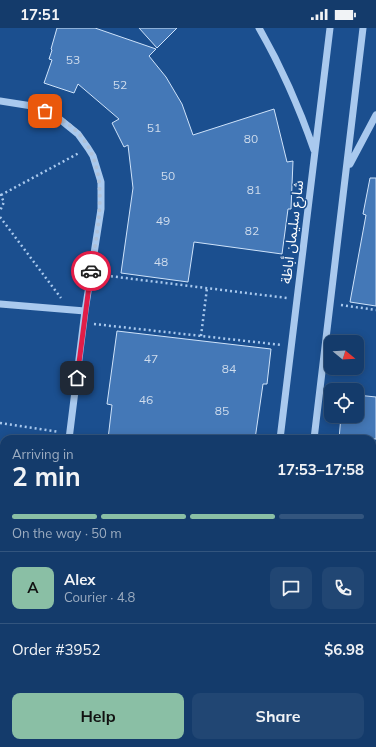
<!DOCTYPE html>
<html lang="en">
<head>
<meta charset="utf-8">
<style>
  :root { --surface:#143b6b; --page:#214673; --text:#f1f3f6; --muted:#9dadc1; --line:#33557e; --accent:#8abfa5 }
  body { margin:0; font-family:Mulish,"Noto Sans Arabic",sans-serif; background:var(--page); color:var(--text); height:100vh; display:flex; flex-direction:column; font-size:15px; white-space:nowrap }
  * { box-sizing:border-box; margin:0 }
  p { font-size:13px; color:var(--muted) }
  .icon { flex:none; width:22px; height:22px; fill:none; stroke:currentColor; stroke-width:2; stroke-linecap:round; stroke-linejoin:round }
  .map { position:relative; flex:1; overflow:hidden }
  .details { position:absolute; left:0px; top:407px; width:376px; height:312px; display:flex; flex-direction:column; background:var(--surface); border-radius:12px 12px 0 0; box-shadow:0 2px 10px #0003,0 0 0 1px var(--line) }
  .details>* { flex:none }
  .needle { width:26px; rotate:108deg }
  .controls { position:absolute; left:324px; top:307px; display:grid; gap:8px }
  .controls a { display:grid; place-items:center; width:40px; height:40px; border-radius:8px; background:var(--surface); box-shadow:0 2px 10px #0003,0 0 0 1px var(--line); font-size:20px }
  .pin { position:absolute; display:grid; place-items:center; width:34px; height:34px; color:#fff; margin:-17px; border-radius:8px; box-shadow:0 2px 6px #0006 }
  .courier { position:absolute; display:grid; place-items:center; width:40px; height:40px; margin:-20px; border:3px solid #e11d48; border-radius:50%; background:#fff; color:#222; box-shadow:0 1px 5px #0007 }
  .headline em { font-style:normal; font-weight:700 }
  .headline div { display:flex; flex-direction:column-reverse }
  .headline { display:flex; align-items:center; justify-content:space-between; height:68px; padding:0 12px }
  h1 { font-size:26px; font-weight:700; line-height:30px }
  .bar { display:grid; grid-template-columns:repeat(4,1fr); gap:6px 4px; align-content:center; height:48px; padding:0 12px }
  .bar i { height:5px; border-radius:3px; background:var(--line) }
  .bar .selected { background:var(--accent) }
  .bar p { grid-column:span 4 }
  .line { display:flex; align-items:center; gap:10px; padding:0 12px; border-top:1px solid var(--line) }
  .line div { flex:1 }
  .round { display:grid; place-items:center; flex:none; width:42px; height:42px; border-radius:8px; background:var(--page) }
  .cta { display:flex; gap:8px; margin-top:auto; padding:8px 12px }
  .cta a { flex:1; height:46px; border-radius:8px; background:var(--accent); color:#111; font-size:16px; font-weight:700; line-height:46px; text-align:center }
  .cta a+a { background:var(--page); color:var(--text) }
  .status { display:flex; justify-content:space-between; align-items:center; height:28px; padding:0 20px; background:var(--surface); direction:ltr }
  .status svg { height:11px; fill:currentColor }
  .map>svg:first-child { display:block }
  .building { fill:#4478b7; stroke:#cfe3fa }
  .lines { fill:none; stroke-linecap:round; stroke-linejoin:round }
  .path { stroke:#a9c9ee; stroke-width:2.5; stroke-dasharray:2 3; stroke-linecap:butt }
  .minor { stroke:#a9c9ee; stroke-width:7 }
  .done { stroke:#afc1d8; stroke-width:4; stroke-dasharray:0 7.2 }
  .route { stroke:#e11d48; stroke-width:5 }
  .labels { text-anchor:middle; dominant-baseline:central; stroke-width:3; stroke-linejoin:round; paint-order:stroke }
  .number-label { font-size:12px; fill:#d0dded }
  .street-label { font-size:14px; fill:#fff; stroke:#1b4f8f }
</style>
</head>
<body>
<div class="status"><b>17:51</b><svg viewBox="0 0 49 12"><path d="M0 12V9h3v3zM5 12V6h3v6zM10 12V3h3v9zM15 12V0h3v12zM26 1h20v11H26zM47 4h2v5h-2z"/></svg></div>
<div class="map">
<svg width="376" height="719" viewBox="0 0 376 719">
  <rect width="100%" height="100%" fill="#1b4f8f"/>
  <path class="building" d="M57 0H95L156 21 149 28 166 49 182 76 193 107 274 81 287 134 293 133 291 181H288L282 226 194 214 188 254 121 245 133 160 128 117 124 119 112 95 119 91 78 56 74 65 44 55 52 32 49 31 52 22 51 21Z
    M139 0H177L157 20Z
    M370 150H376V278L350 274 366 187 363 186Z
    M117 303 271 321 267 356H263L255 411H108L112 377 107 376Z
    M357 367 376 369V411H339L341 388H357Z"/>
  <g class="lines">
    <path class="path" d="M0 166 4 174 0 183
      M1 167 79 125
      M0 189 61 270
      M101 247 287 270
      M341 277 376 282
      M94 296 282 317
      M201 308 207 260
      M0 395 59 404"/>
    <path class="minor" d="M259 0C282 40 299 79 314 122
      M0 73 32 78 57 89 78 106 88 120 93 128 101 154V181L85 283 69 411
      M350 136 376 87
      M0 276 85 283
      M280 411 330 0
      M314 411 363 0
      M0 492H4
      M0 514H4
      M372 537H376
      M372 558H376
      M35 719V715
      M243 719 244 715
      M277 719V715"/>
  </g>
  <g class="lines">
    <path class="done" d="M45 83C117 114 101 181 91 243"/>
    <path class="route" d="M77 350 91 243"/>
  </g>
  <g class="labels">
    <g class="number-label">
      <text x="73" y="31">53</text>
      <text x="120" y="56">52</text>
      <text x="154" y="99">51</text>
      <text x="251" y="110">80</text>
      <text x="168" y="147">50</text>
      <text x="254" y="161">81</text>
      <text x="163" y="192">49</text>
      <text x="252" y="202">82</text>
      <text x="161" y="233">48</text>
      <text x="151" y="330">47</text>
      <text x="229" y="340">84</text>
      <text x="146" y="371">46</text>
      <text x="222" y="382">85</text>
    </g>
    <g class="street-label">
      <text transform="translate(292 204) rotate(-83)">شارع سليمان أباظة</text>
    </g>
  </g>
</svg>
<div class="controls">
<a><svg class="needle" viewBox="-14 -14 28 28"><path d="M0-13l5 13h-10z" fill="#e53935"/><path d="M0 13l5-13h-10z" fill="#9dadc1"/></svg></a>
<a><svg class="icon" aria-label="locate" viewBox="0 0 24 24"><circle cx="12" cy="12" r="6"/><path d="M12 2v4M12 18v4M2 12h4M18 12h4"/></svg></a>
</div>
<div class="pin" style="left:45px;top:83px;background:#ea580c"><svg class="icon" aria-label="bag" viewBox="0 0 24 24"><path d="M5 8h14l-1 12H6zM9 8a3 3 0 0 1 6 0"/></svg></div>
<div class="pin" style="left:77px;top:350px;background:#1f2937"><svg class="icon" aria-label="home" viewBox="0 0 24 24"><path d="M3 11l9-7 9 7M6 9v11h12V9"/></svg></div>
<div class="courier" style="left:91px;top:243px"><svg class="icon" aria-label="car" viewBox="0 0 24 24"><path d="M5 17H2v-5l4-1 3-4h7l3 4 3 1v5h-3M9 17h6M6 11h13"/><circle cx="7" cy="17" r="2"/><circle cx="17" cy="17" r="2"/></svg></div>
<section class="details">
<div class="headline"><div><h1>2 min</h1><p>Arriving in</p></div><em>17:53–17:58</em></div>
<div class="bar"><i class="selected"></i><i class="selected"></i><i class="selected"></i><i></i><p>On the way · 50 m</p></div>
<div class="line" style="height:72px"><b class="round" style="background:var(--accent);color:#111">A</b><div><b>Alex</b><p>Courier · 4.8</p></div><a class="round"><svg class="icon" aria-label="chat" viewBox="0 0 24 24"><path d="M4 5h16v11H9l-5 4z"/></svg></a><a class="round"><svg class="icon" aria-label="phone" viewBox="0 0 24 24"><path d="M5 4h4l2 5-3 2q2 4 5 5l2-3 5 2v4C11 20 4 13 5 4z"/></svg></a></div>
<div class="line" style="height:52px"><div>Order #3952</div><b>$6.98</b></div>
<div class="cta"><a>Help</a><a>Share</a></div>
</section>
</div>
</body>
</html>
